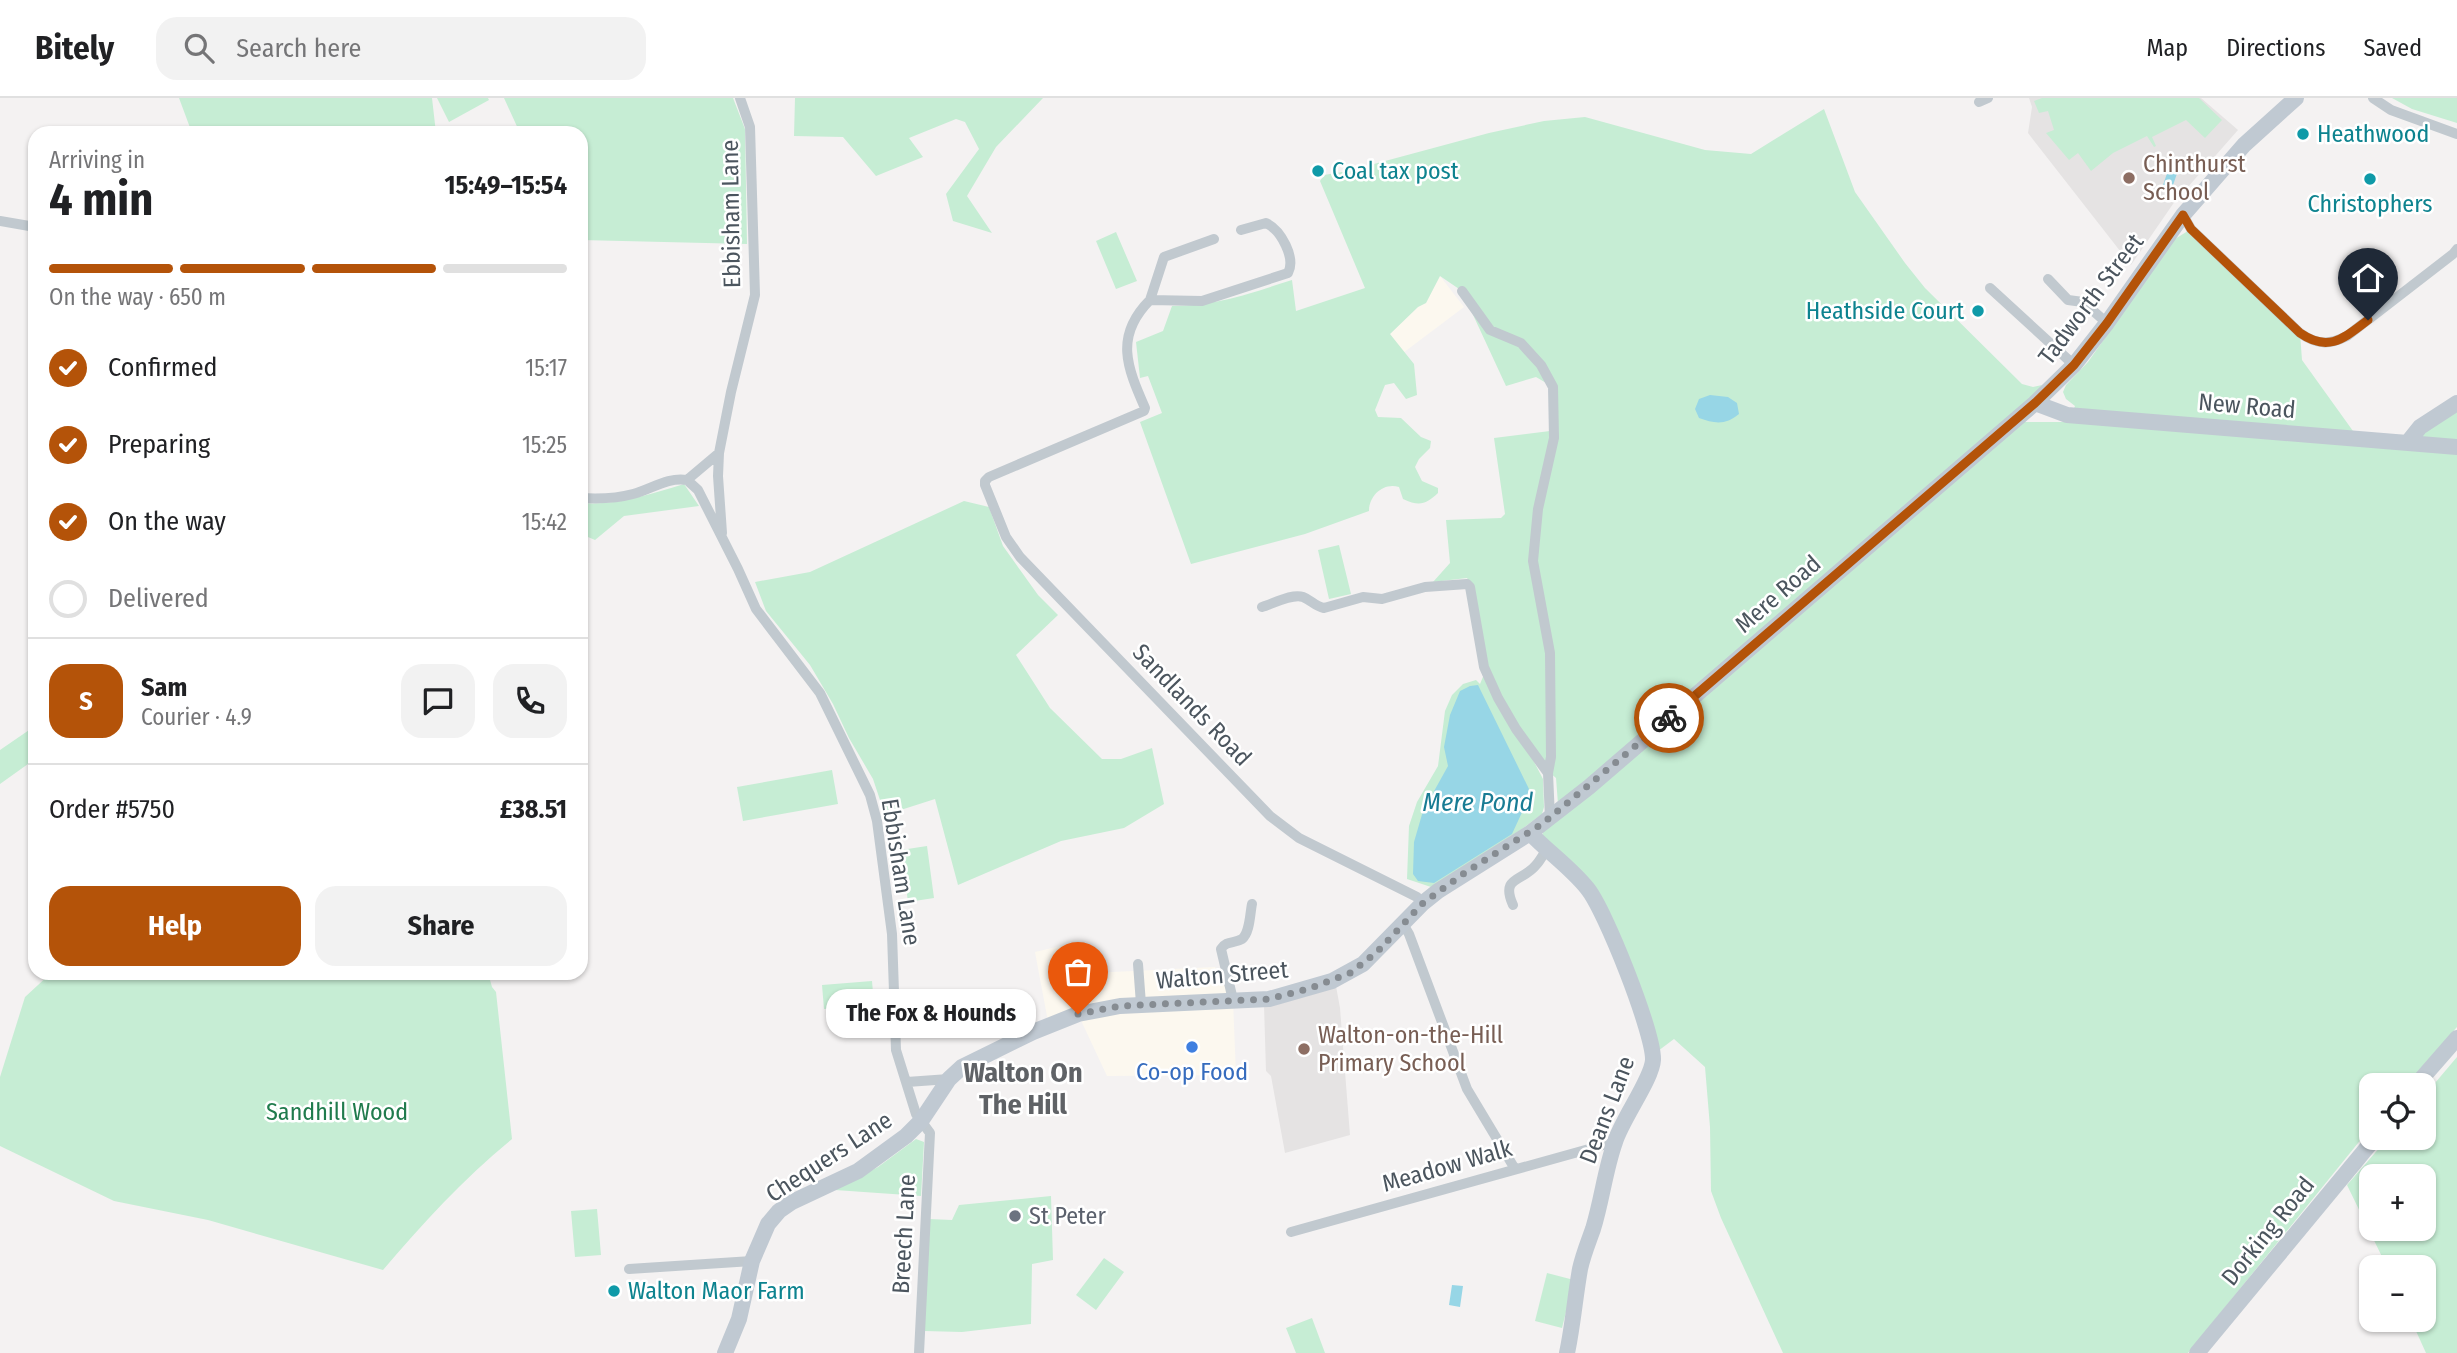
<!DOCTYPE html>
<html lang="en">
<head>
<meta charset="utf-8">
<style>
  :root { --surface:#fff; --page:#f2f2f2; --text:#202124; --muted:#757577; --line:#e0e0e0; --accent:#b45309 }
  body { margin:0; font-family:"Fira Sans Condensed",sans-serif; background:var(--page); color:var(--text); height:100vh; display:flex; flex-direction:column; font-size:26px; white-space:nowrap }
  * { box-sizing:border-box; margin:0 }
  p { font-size:23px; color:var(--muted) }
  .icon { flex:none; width:38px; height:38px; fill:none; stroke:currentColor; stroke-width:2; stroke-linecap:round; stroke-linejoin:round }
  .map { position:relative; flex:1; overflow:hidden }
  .side { position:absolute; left:28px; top:28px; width:560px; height:854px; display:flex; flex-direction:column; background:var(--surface); border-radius:21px; box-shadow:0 2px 5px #0004 }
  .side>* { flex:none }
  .fabs { position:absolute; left:2359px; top:975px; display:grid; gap:14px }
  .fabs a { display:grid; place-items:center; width:77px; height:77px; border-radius:14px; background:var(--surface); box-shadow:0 2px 5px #0004; font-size:35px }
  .pin { position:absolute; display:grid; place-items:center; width:60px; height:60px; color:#fff; margin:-72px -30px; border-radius:50% 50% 50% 0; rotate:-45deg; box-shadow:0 0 7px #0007 }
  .pin .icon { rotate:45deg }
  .courier { position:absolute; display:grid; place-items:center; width:70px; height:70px; margin:-35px; border:5px solid #b45309; border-radius:50%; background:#fff; color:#222; box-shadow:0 2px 9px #0007 }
  .bubble { position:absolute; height:49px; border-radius:21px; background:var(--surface); box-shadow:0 2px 5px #0004; font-size:23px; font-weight:700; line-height:49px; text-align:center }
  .headline em { font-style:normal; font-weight:700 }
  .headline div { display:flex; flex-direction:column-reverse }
  .headline { display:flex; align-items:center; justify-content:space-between; height:119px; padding:0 21px }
  h1 { font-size:46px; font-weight:700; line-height:52px }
  .bar { display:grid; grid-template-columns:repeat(4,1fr); gap:10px 7px; align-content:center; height:84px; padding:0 21px }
  .bar i { height:9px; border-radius:5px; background:var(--line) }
  .bar .selected { background:var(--accent) }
  .bar p { grid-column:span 4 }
  .line { display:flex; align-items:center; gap:18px; padding:0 21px; border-top:2px solid var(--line) }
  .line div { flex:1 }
  .round { display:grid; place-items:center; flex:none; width:74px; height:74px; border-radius:21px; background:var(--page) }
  ol { padding:0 21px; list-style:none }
  li { display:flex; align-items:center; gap:21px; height:77px }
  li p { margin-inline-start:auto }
  li .icon { padding:7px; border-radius:50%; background:var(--accent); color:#fff; stroke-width:4 }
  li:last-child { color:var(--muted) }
  li i { width:38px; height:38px; border:4px solid var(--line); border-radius:50% }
  .cta { display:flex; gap:14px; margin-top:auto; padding:14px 21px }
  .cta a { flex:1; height:80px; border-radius:21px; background:var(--accent); color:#fff; font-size:28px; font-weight:700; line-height:80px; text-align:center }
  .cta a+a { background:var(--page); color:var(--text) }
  header { display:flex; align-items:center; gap:42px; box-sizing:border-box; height:98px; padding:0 35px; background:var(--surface); border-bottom:2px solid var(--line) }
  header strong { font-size:33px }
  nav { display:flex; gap:38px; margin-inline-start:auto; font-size:24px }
  .search { width:490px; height:63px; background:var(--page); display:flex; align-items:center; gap:18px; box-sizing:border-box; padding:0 24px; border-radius:21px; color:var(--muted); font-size:26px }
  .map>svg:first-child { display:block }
  .commercial { fill:#fcf8ef }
  .education { fill:#e5e3e3 }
  .green { fill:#c6edd4; fill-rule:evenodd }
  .water { fill:#97d6e6 }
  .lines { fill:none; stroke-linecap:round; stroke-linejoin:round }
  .street { stroke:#c1c9cf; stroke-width:10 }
  .secondary { stroke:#c0c9d2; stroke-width:16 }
  .done { stroke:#868c92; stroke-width:7; stroke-dasharray:0 12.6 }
  .route { stroke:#b45309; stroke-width:9 }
  .culture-dot { fill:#0f9aa8; stroke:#fff; stroke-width:2.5 }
  .education-dot { fill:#8d6e63; stroke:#fff; stroke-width:2.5 }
  .shop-dot { fill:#3f7fe0; stroke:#fff; stroke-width:2.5 }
  .worship-dot { fill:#6b7280; stroke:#fff; stroke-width:2.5 }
  .labels { text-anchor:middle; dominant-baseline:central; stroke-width:5; stroke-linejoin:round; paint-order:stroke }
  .culture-label { font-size:24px; fill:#0d838f; stroke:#fff; text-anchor:start }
  .education-label { font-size:24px; fill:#785e54; stroke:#fff; text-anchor:start }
  .street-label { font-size:24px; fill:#4b555e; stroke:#fff }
  .shop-label { font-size:24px; fill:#366cbe; stroke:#fff }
  .park-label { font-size:24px; fill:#207b4d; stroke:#fff }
  .worship-label { font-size:24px; fill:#5b616d; stroke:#fff; text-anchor:start }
  .water-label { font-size:26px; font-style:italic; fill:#187c94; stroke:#fff }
  .quarter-label { font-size:28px; font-weight:bold; fill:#5f6266; stroke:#fff }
</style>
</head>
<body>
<header>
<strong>Bitely</strong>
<div class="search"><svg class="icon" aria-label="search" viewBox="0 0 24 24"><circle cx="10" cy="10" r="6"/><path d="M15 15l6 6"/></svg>Search here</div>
<nav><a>Map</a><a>Directions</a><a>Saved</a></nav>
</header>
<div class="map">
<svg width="2457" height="1255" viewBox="0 0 2457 1255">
  <rect width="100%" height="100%" fill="#f4f2f2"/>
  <path class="commercial" d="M1440 178 1464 209 1403 255 1390 236 1418 209 1426 205Z
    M1077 844 1092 875 1215 869 1233 902 1236 977 1107 978 1078 916 1049 929 1035 854Z"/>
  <path class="education" d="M2029 0H2201L2238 32 2173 106 2131 167 2028 35 2032 9Z
    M1336 888 1340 910 1350 1037 1285 1055 1271 978 1266 973 1264 907Z"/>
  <path class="green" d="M179 0H432L436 35H192Z
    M437 0H488L489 2 449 24Z
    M504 0H733L745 31 747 146 581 142V35H520Z
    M795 0H1043L996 49 967 98 992 135 953 123 946 96 979 51 965 24 956 21 909 40 923 59 876 78 843 39 794 38Z
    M2042 0H2199L2222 22 2205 40 2186 22 2152 39 2156 48 2154 49 2147 38 2113 55 2091 73 2078 55 2069 62 2046 35 2054 32 2048 13 2039 15 2034 3Z
    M2392 0H2457V25L2412 11Z
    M1824 11 1855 94 1905 165 1925 190 2022 286 2033 289 2042 287 2034 298 1558 706 1556 680 1531 658 1543 681 1544 709 1542 716 1522 731 1431 789 1407 781 1409 728 1417 704 1438 668 1445 613 1452 597 1463 586 1476 582 1480 586 1488 567 1475 494 1467 480 1433 484 1450 465 1446 422 1501 420 1505 416 1494 340 1550 333 1553 289 1536 279 1506 288 1462 193 1440 178 1426 205 1418 209 1390 236 1414 266 1417 297 1406 301 1394 285 1385 287 1375 312 1378 319 1401 320 1421 339 1431 343 1430 350 1419 361 1415 369 1422 383 1438 390V395C1426 406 1420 409 1403 401L1399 389C1384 384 1369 397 1369 413L1305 436 1191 466 1140 324 1162 315 1148 278 1140 280 1136 244 1163 233 1172 208C1219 207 1248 196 1292 182L1296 213 1365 190 1320 83 1324 77 1348 73 1489 35 1544 23 1585 19 1705 52 1751 56Z
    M2191 131 2300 235 2302 262 2358 340 2408 344 2457 305V929L2406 987H2371V1029L2188 1255H1783L1721 1120 1711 1093 1710 1029 1705 969 1674 941 1658 953 1606 809 1542 739 1543 734 2024 324H2069L2075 308 2066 301 2063 294 2066 287 2088 264 2175 141Z
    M1116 134 1137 183 1116 191 1096 143Z
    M684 386 699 408 624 418 595 442 581 436V405C616 408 651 396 684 386Z
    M964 403 989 409 1003 448 1038 497 1058 517 1016 557 1050 610 1102 661H1121L1152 650 1164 706 1124 730 1061 743 958 787 935 701 885 717 873 681 849 640 833 606 810 567 766 513 755 484 810 474Z
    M1339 447 1351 496 1329 501 1318 452Z
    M35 628V661L0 686V652Z
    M832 672 838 706 743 723 737 689Z
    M927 748 934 800 908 804 901 752Z
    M51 875H488L492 889 496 894 512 1041C464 1080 423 1125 383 1172L208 1122 114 1103 0 1048V979L25 899Z
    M872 883 874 906 824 911 822 887Z
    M2457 959V1255H2426L2411 1222H2424V1169H2387L2347 1087 2388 1040H2424V998ZM2371 1078H2424V1130H2371Z
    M916 1041 924 1044 921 1098 835 1092 878 1069Z
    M1051 1098 1053 1162 1032 1166 1031 1226 962 1234 924 1233 929 1121 952 1122 959 1107Z
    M597 1111 601 1157 575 1159 571 1113Z
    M1104 1160 1124 1174 1096 1212 1076 1197Z
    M1547 1175 1574 1182 1562 1230 1535 1223Z
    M1312 1220 1325 1255H1296L1286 1230Z"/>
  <path class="water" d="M2172 61 2181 64 2172 90 2163 87Z
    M1710 297 1728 299 1737 305 1739 316C1726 327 1715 326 1699 320L1695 311 1699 301Z
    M1478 587 1529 691 1524 710 1512 736 1434 785 1418 783 1413 776 1414 744 1423 713 1448 668 1444 649 1450 617 1460 593 1470 588Z
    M1452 1187 1463 1188 1460 1209 1449 1207Z"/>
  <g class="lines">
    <path class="street" d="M2373 0 2391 12 2457 36
      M1979 4 1988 0
      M2183 117 2191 131 2300 235C2317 247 2329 247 2347 238L2453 156 2457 151
      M0 123 35 129
      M1241 132 1266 125C1281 132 1296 160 1288 175L1202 203 1150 202C1114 238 1127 269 1145 310L1144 313 989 379 985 383V387L1006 439 1020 459 1270 718 1299 740 1417 799 1423 805
      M2048 181 2068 202 2083 204 2107 225
      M1990 190 2074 267
      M1462 193 1490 232 1521 245 1541 267 1553 289 1554 340 1538 411 1533 463 1550 555 1551 659 1548 675
      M1150 202 1164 159 1214 141
      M687 382 698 392 738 471 756 511 820 595 870 697 877 723 892 836 896 952 916 1016 930 1035 919 1255
      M687 382 719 355
      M581 400C599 401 615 401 633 396 652 391 667 379 687 382
      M722 435 718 378 719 355 731 294 755 197 750 29 740 0
      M1262 509C1273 506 1292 495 1303 499 1311 502 1315 508 1324 510L1363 499 1382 501 1425 489 1467 486 1470 489 1484 569 1498 600 1516 631 1548 675 1550 720
      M1513 807C1500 778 1523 784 1536 767 1540 763 1543 757 1546 752
      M1403 826 1409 836 1467 991 1515 1071
      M1138 866 1141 906
      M1233 902 1221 851C1227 842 1234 846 1242 841 1250 835 1250 815 1252 806
      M907 984 949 981
      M1291 1134 1614 1044
      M629 1171 752 1163"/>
    <path class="secondary" d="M2035 305 2067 317 2457 349
      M2408 344 2420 329 2457 305
      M1530 735C1548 754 1570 769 1587 790 1605 811 1654 936 1653 962 1652 981 1622 1021 1615 1044 1605 1072 1602 1102 1593 1131 1588 1145 1583 1157 1580 1171 1575 1199 1573 1227 1567 1255
      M2416 987 2457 940
      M725 1255 739 1221 752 1163 768 1126 779 1113 792 1104 858 1073 906 1038 921 1023 949 981 962 969 1033 934 1078 916 1120 908 1269 901 1332 883 1363 866 1423 805 1438 793 1530 735 1589 689 2035 305 2074 267 2107 225 2183 117 2244 47 2296 0
      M2197 1255 2375 1040"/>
  </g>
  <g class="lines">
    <path class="done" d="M1078 916 1120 908 1269 901 1308 891 1350 875 1377 854 1423 805 1466 774 1542 726 1669 620"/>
    <path class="route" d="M1669 620 2035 305 2074 267 2107 225 2183 117 2191 131 2300 235C2329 255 2344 240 2368 222"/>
  </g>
  <g class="culture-dot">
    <circle cx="2303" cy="36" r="7"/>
    <circle cx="1318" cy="73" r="7"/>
    <circle cx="2370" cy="81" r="7"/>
    <circle cx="1978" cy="213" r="7"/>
    <circle cx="614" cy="1193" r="7"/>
  </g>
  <g class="education-dot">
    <circle cx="2129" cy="80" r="7"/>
    <circle cx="1304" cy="951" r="7"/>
  </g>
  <circle class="shop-dot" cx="1192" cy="949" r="7"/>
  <circle class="worship-dot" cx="1015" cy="1118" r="7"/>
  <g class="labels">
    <g class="culture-label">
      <text x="2317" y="36">Heathwood</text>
      <text x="1332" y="73">Coal tax post</text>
      <text x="2370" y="106" text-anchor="middle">Christophers</text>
      <text x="1964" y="213" text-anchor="end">Heathside Court</text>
      <text x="628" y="1193">Walton Maor Farm</text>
    </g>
    <g class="education-label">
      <text x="2143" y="66">Chinthurst<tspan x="2143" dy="28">School</tspan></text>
      <text x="1318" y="937">Walton-on-the-Hill<tspan x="1318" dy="28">Primary School</tspan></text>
    </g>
    <g class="street-label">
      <text transform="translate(731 116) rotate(-91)">Ebbisham Lane</text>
      <text transform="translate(2091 201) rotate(-53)">Tadworth Street</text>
      <text transform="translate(2247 308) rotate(5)">New Road</text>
      <text transform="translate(1778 496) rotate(-41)">Mere Road</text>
      <text transform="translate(1192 607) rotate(46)">Sandlands Road</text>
      <text transform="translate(901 774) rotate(81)">Ebbisham Lane</text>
      <text transform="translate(1222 877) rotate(-5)">Walton Street</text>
      <text transform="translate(1607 1012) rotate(-69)">Deans Lane</text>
      <text transform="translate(829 1059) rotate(-33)">Chequers Lane</text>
      <text transform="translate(1447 1068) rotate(-16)">Meadow Walk</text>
      <text transform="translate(2268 1133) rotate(-51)">Dorking Road</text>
      <text transform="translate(904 1136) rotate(-87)">Breech Lane</text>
    </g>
    <g class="shop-label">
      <text x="1192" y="974">Co-op Food</text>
    </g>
    <g class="park-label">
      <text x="337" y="1014">Sandhill Wood</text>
    </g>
    <g class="worship-label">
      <text x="1029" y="1118">St Peter</text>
    </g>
    <g class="water-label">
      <text x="1478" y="704">Mere Pond</text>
    </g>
    <g class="quarter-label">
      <text x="1023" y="974">Walton On<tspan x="1023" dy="32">The Hill</tspan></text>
    </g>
  </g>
</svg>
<div class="fabs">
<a><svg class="icon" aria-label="locate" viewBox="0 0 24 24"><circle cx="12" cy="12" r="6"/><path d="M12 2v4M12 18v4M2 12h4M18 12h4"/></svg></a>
<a>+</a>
<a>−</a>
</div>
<div class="pin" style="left:1078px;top:916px;background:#ea580c"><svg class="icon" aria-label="bag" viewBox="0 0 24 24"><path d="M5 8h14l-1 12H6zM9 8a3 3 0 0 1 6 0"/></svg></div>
<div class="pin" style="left:2368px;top:222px;background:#1f2937"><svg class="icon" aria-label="home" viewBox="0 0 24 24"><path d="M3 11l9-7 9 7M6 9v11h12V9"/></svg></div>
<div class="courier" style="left:1669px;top:620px"><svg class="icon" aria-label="bike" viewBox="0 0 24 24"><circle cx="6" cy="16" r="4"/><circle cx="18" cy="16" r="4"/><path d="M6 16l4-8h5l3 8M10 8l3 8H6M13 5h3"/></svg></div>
<div class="bubble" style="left:826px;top:891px;width:210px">The Fox &amp; Hounds</div>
<section class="side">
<div class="headline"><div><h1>4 min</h1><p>Arriving in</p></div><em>15:49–15:54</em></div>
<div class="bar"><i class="selected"></i><i class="selected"></i><i class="selected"></i><i></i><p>On the way · 650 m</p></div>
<ol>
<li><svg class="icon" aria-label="check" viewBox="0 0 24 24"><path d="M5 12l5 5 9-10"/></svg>Confirmed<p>15:17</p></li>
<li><svg class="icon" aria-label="check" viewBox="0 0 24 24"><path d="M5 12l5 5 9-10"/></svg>Preparing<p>15:25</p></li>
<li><svg class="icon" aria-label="check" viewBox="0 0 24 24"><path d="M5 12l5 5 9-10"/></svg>On the way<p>15:42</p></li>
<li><i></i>Delivered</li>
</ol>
<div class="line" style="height:126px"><b class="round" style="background:var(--accent);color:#fff">S</b><div><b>Sam</b><p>Courier · 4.9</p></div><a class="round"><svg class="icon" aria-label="chat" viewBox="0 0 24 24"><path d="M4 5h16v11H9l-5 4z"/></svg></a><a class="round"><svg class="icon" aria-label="phone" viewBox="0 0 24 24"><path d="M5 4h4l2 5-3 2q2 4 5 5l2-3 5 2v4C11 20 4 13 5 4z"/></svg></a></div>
<div class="line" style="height:91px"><div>Order #5750</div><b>£38.51</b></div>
<div class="cta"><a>Help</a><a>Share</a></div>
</section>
</div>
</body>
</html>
